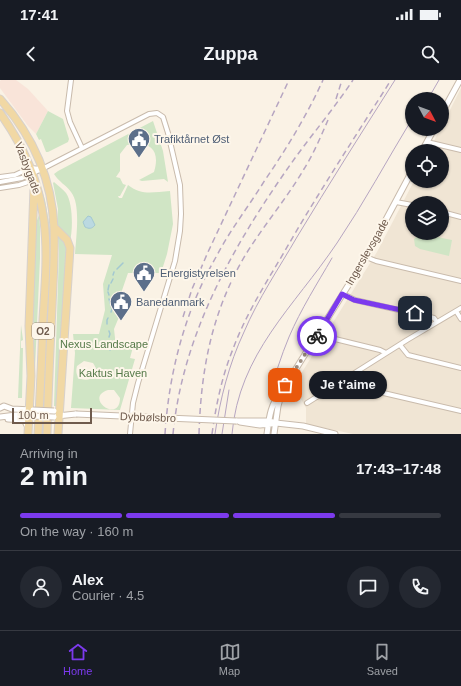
<!DOCTYPE html>
<html lang="en">
<head>
<meta charset="utf-8">
<style>
  :root { --surface:#171b24; --page:#242831; --text:#f1f3f6; --muted:#9ea1a6; --line:#363941; --accent:#7c3aed }
  body { margin:0; font-family:Arial,sans-serif; background:var(--page); color:var(--text); height:100vh; display:flex; flex-direction:column; font-size:15px; white-space:nowrap }
  * { box-sizing:border-box; margin:0 }
  p { font-size:13px; color:var(--muted) }
  .icon { flex:none; width:22px; height:22px; fill:none; stroke:currentColor; stroke-width:2; stroke-linecap:round; stroke-linejoin:round }
  .map { position:relative; height:354px; overflow:hidden }
  .details { display:flex; flex-direction:column; background:var(--surface); flex:1 }
  .details>* { flex:none }
  .needle { width:26px; rotate:131deg }
  .controls { position:absolute; left:405px; top:12px; display:grid; gap:8px }
  .controls a { display:grid; place-items:center; width:44px; height:44px; border-radius:50%; background:var(--surface); box-shadow:0 1px 3px #0004; font-size:20px }
  .scale { position:absolute; left:12px; bottom:10px; width:80px; box-sizing:border-box; padding-left:4px; border:2px solid #6f5b4d; border-top:0; font-size:11px; line-height:14px; white-space:nowrap; color:#6f5b4d; -webkit-text-stroke:3px #fdf6ea; paint-order:stroke }
  .pin { position:absolute; display:grid; place-items:center; width:34px; height:34px; color:#fff; margin:-17px; border-radius:8px; box-shadow:0 2px 6px #0006 }
  .courier { position:absolute; display:grid; place-items:center; width:40px; height:40px; margin:-20px; border:3px solid #7c3aed; border-radius:50%; background:#fff; color:#222; box-shadow:0 1px 5px #0007 }
  .bubble { position:absolute; height:28px; border-radius:14px; background:var(--surface); box-shadow:0 1px 3px #0004; font-size:13px; font-weight:600; line-height:28px; text-align:center }
  .headline em { font-style:normal; font-weight:600 }
  .headline div { display:flex; flex-direction:column-reverse }
  .headline { display:flex; align-items:center; justify-content:space-between; height:68px; padding:0 20px }
  h1 { font-size:26px; font-weight:600; line-height:30px }
  .bar { display:grid; grid-template-columns:repeat(4,1fr); gap:6px 4px; align-content:center; height:48px; padding:0 20px }
  .bar i { height:5px; border-radius:3px; background:var(--line) }
  .bar .on { background:var(--accent) }
  .bar p { grid-column:span 4 }
  .line { display:flex; align-items:center; gap:10px; padding:0 20px; border-top:1px solid var(--line) }
  .line div { flex:1 }
  .round { display:grid; place-items:center; flex:none; width:42px; height:42px; border-radius:21px; background:var(--page) }
  .status { display:flex; justify-content:space-between; align-items:center; height:28px; padding:0 20px; background:var(--surface); direction:ltr }
  .status svg { height:11px; fill:currentColor }
  header { display:flex; justify-content:space-between; align-items:center; height:52px; padding:0 20px; background:var(--surface); font-size:18px; font-weight:600 }
  .menu { display:flex; justify-content:space-around; align-items:center; height:56px; border-top:1px solid var(--line); background:var(--surface); font-size:11px; color:var(--muted) }
  .menu a { display:grid; justify-items:center; gap:2px }
  .menu .on { color:var(--accent) }
  .map>svg:first-child { display:block }
  .residential { fill:#f0e5d4; fill-rule:evenodd }
  .commercial { fill:#f9e4d9 }
  .green { fill:#d0e5c5; fill-rule:evenodd }
  .water { fill:#bbd9e1; stroke:#a3c8d1 }
  .lines { fill:none; stroke-linecap:round; stroke-linejoin:round }
  .stream { stroke:#a3c8d1; stroke-width:1.5 }
  .minor-casing { stroke:#c9bbac; stroke-width:6 }
  .tertiary-casing { stroke:#c9bbac; stroke-width:7 }
  .primary-casing { stroke:#d7d1cd; stroke-width:9 }
  .minor { stroke:#fff; stroke-width:4 }
  .tertiary { stroke:#fff; stroke-width:5 }
  .primary { stroke:#f1d8a4; stroke-width:7 }
  .tram { stroke:#b6a5c1; stroke-width:1 }
  .rail { stroke:#b6a5c1; stroke-width:1.5; stroke-dasharray:6 4; stroke-linecap:butt }
  .tertiary-bridge-casing { stroke:#c9bbac; stroke-width:7; stroke-linecap:butt }
  .tertiary-bridge { stroke:#fff; stroke-width:5 }
  .done { stroke:#a09082; stroke-width:4; stroke-dasharray:0 7.2 }
  .route { stroke:#7c3aed; stroke-width:5 }
  .labels { text-anchor:middle; dominant-baseline:central; stroke-width:4; stroke-linejoin:round; paint-order:stroke }
  .shield { fill:#fdf6ea; stroke:#9a8a7c; stroke-width:1 }
  .shield-label { font-size:10px; font-weight:bold; fill:#6f5b4d }
  .service-label { font-size:11px; fill:#4e5e75; stroke:#fdf6ea; text-anchor:start }
  .street-label { font-size:11px; fill:#6f5b4d; stroke:#fdf6ea }
  .park-label { font-size:11px; fill:#557a49; stroke:#fdf6ea }
</style>
</head>
<body>
<div class="status"><b>17:41</b><svg viewBox="0 0 49 12"><path d="M0 12V9h3v3zM5 12V6h3v6zM10 12V3h3v9zM15 12V0h3v12zM26 1h20v11H26zM47 4h2v5h-2z"/></svg></div>
<header><svg class="icon" aria-label="back" viewBox="0 0 24 24"><path d="M15 5l-7 7 7 7"/></svg>Zuppa<svg class="icon" aria-label="search" viewBox="0 0 24 24"><circle cx="10" cy="10" r="6"/><path d="M15 15l6 6"/></svg></header>
<div class="map">
<svg width="461" height="354" viewBox="0 0 461 354">
  <rect width="100%" height="100%" fill="#faf2e5"/>
  <path class="residential" d="M461 8V354H353L306 344V328L301 319 296 322 289 313 377 172 414 101H442V71H429L440 49H442V46ZM412 123H442V153H412Z"/>
  <path class="commercial" d="M1 0H16L28 9 48 31 36 54 28 46 0 8V1Z"/>
  <path class="green" d="M48 31 63 39 69 59 68 62 48 72H46L41 59 39 60 36 54Z
    M153 41 163 71 168 102 164 99 142 101 139 100 154 92C161 69 149 60 127 65L120 74V91L116 97 120 98 123 104 126 105 120 116H118L119 118H122L128 105C142 116 153 112 170 111L173 144 167 174 161 193H128L118 222 119 237 114 249 116 267H133L130 278 135 279 120 330 71 328 75 273 73 254H99L105 230 103 204 112 175 75 174C76 158 81 124 71 112 66 105 59 102 54 94L58 91ZM84 281 93 283C106 301 71 308 77 286ZM108 310H114L120 318C120 344 83 318 108 310Z
    M54 102C58 106 63 109 66 113 73 123 73 150 70 161L60 150 58 145 57 142 58 129 53 103Z
    M40 104 45 120 51 154 47 262 45 265 49 176Z
    M39 135 40 147V178L35 288 31 255 36 143Z
    M422 154 452 160 449 176 420 169 415 166 414 159 419 155Z
    M58 156 67 166 58 294 57 326H54L59 172Z
    M21 245 23 260 21 261V268H23L22 318H18Z"/>
  <path class="water" d="M88 136 91 137 95 145C92 149 89 149 85 147L83 142Z"/>
  <g class="lines">
    <path class="stream" d="M117 189 123 183
      M113 195 114 192
      M111 203 113 199
      M108 210 109 205
      M108 212 109 215
      M109 219 112 229 111 232
      M107 244V240L108 238
      M109 257 110 254 109 251
      M109 264 110 270"/>
    <g class="minor-casing">
      <path id="minor" d="M71 0 67 31 70 42 82 68
        M427 62 461 70
        M0 97 15 95 30 88 42 89
        M0 102 22 98 42 89 149 34 157 33 163 37 168 53 180 105 181 134 180 151 175 181 138 303 133 323 130 354
        M0 108 19 105 34 100
        M396 122 412 125
        M442 132 461 137
        M366 177 376 181 461 201
        M343 214 355 220 430 237 434 238 437 242
        M456 231 461 239
        M320 251 331 258 380 270 386 273
        M400 265 408 275 461 288
        M353 294 362 308 461 331
        M307 323 407 260 461 228"/>
    </g>
    <g class="tertiary-casing">
      <path id="tertiary" d="M442 33 460 0
        M422 71 434 49
        M0 328 4 326 12 329 32 330
        M57 336 76 334
        M0 337 16 335 31 336
        M8 339 24 340 28 347
        M236 341H269L276 343 303 346 335 354
        M240 342 260 345 271 344
        M267 354C269 340 270 324 281 313
        M274 354 278 326 282 311 366 177 412 91"/>
    </g>
    <g class="primary-casing">
      <path id="primary" d="M0 19C32 55 52 99 54 148 55 174 53 200 52 227 50 269 48 312 47 354
        M0 33C23 65 39 102 44 141 48 173 45 207 43 239 42 277 40 316 38 354
        M54 147 67 160 70 168 58 354
        M28 354 31 296 29 246 34 108"/>
    </g>
    <use href="#minor" class="minor"/>
    <use href="#tertiary" class="tertiary"/>
    <use href="#primary" class="primary"/>
    <path class="tram" d="M428 19 439 0
      M269 315C275 296 281 276 289 257 301 229 317 204 332 178
      M215 354C220 319 229 284 244 252 258 219 279 188 297 157 329 104 362 52 395 0
      M222 354 229 310
      M232 354C239 273 294 227 337 163 364 123 387 80 412 39"/>
    <path class="rail" d="M336 19 342 0
      M183 237 192 209 208 172 289 0
      M165 354C169 292 185 231 216 177 230 150 249 126 265 100 287 68 307 35 323 0
      M173 354C183 251 236 161 295 78 314 52 335 27 353 0
      M199 354C201 288 212 231 246 174 264 145 287 118 304 89 314 73 321 56 328 40
      M212 354C216 325 222 296 233 269 247 231 270 197 290 162 322 107 357 54 391 0"/>
    <g class="tertiary-bridge-casing">
      <path id="tertiary-bridge" d="M33 330 54 331
        M76 334 236 341
        M32 336 54 337"/>
    </g>
    <use href="#tertiary-bridge" class="tertiary-bridge"/>
  </g>
  <g class="lines">
    <path class="done" d="M285 305 317 256"/>
    <path class="route" d="M317 256 342 214 354 220 415 233"/>
  </g>
  <defs>
    <g id="civic-pin" transform="scale(1.15)"><path d="M0 17L-7.5 6A9.5 9.5 0 1 1 7.5 6Z" fill="#5c6f8a" stroke="#fdf6ea"/><path d="M-.6-6.5H3V-4.5H.6V-3L4-1V1h2V6H-6V1h2V-1L-.6-3ZM-1.2 2.5V6h2.4V2.5Z" fill="#fff"/></g>
  </defs>
  <g fill-rule="evenodd">
    <use href="#civic-pin" x="139" y="59"/>
    <use href="#civic-pin" x="144" y="193"/>
    <use href="#civic-pin" x="121" y="222"/>
  </g>
  <g class="labels">
    <rect class="shield" x="32" y="243" width="22" height="16" rx="3"/>
    <g class="shield-label">
      <text x="43" y="251">O2</text>
    </g>
    <g class="service-label">
      <text x="154" y="59">Trafiktårnet Øst</text>
      <text x="160" y="193">Energistyrelsen</text>
      <text x="136" y="222">Banedanmark</text>
    </g>
    <g class="street-label">
      <text transform="translate(28 88) rotate(69)">Vasbygade</text>
      <text transform="translate(367 172) rotate(-60)">Ingerslevsgade</text>
      <text transform="translate(148 337) rotate(2)">Dybbølsbro</text>
    </g>
    <g class="park-label">
      <text x="104" y="264">Nexus Landscape</text>
      <text x="113" y="293">Kaktus Haven</text>
    </g>
  </g>
</svg>
<div class="controls">
<a><svg class="needle" viewBox="-14 -14 28 28"><path d="M0-13l5 13h-10z" fill="#e53935"/><path d="M0 13l5-13h-10z" fill="#9ea1a6"/></svg></a>
<a><svg class="icon" aria-label="locate" viewBox="0 0 24 24"><circle cx="12" cy="12" r="6"/><path d="M12 2v4M12 18v4M2 12h4M18 12h4"/></svg></a>
<a><svg class="icon" aria-label="layers" viewBox="0 0 24 24"><path d="M12 4l9 5-9 5-9-5zM3 14l9 5 9-5"/></svg></a>
</div>
<div class="scale">100 m</div>
<div class="pin" style="left:285px;top:305px;background:#ea580c"><svg class="icon" aria-label="bag" viewBox="0 0 24 24"><path d="M5 8h14l-1 12H6zM9 8a3 3 0 0 1 6 0"/></svg></div>
<div class="pin" style="left:415px;top:233px;background:#1f2937"><svg class="icon" aria-label="home" viewBox="0 0 24 24"><path d="M3 11l9-7 9 7M6 9v11h12V9"/></svg></div>
<div class="courier" style="left:317px;top:256px"><svg class="icon" aria-label="bike" viewBox="0 0 24 24"><circle cx="6" cy="16" r="4"/><circle cx="18" cy="16" r="4"/><path d="M6 16l4-8h5l3 8M10 8l3 8H6M13 5h3"/></svg></div>
<div class="bubble" style="left:309px;top:291px;width:78px">Je t’aime</div>
</div>
<section class="details">
<div class="headline"><div><h1>2 min</h1><p>Arriving in</p></div><em>17:43–17:48</em></div>
<div class="bar"><i class="on"></i><i class="on"></i><i class="on"></i><i></i><p>On the way · 160 m</p></div>
<div class="line" style="height:72px"><a class="round"><svg class="icon" aria-label="person" viewBox="0 0 24 24"><circle cx="12" cy="8" r="4"/><path d="M4 21q1-7 8-7t8 7"/></svg></a><div><b>Alex</b><p>Courier · 4.5</p></div><a class="round"><svg class="icon" aria-label="chat" viewBox="0 0 24 24"><path d="M4 5h16v11H9l-5 4z"/></svg></a><a class="round"><svg class="icon" aria-label="phone" viewBox="0 0 24 24"><path d="M5 4h4l2 5-3 2q2 4 5 5l2-3 5 2v4C11 20 4 13 5 4z"/></svg></a></div>
</section>
<nav class="menu">
<a class="on"><svg class="icon" aria-label="home" viewBox="0 0 24 24"><path d="M3 11l9-7 9 7M6 9v11h12V9"/></svg>Home</a>
<a><svg class="icon" aria-label="map" viewBox="0 0 24 24"><path d="M3 6l6-2 6 2 6-2v14l-6 2-6-2-6 2zM9 4v14M15 6v14"/></svg>Map</a>
<a><svg class="icon" aria-label="saved" viewBox="0 0 24 24"><path d="M7 4h10v16l-5-4-5 4z"/></svg>Saved</a>
</nav>
</body>
</html>
